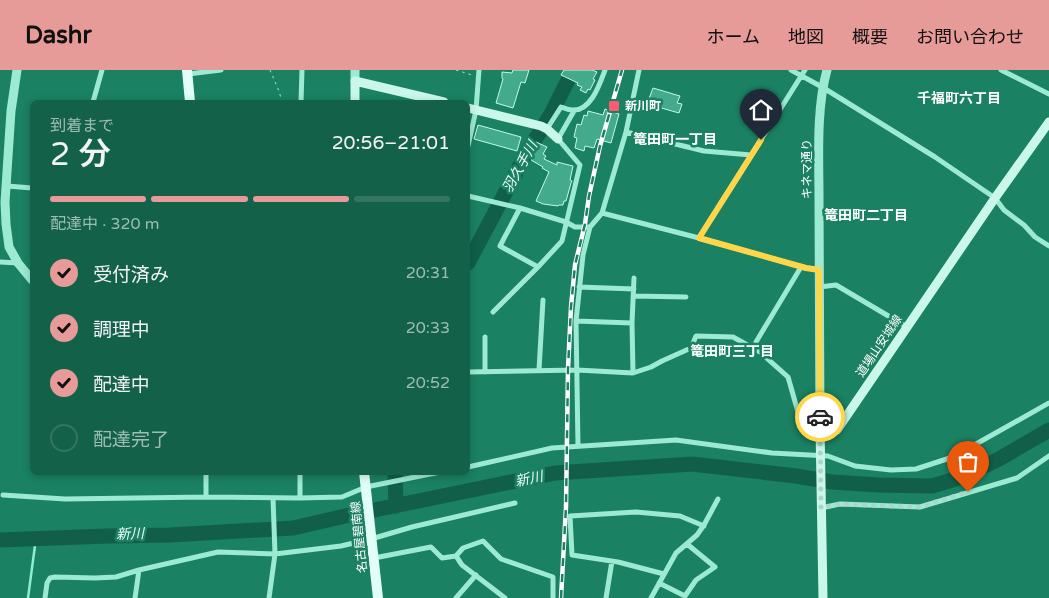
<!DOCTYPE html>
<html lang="ja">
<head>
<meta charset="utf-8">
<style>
  :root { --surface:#14614a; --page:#1d6751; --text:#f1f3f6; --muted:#9dbcb5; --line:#337562; --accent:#e69b98 }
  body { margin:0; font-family:"Varela Round","Noto Sans JP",sans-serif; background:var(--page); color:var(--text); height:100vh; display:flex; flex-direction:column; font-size:19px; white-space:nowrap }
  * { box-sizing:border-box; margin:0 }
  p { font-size:16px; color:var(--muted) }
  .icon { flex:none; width:28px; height:28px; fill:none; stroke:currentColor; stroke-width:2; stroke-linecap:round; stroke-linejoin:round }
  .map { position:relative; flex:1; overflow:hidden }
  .side { position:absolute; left:30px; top:30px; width:440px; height:375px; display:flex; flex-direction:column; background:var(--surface); border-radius:8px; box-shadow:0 2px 8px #0003 }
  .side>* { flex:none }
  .pin { position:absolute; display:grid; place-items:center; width:42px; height:42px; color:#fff; margin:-51px -21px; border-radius:50% 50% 50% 0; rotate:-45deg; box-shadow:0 0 5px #0007 }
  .pin .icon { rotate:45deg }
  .courier { position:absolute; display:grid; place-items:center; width:50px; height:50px; margin:-25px; border:4px solid #ffd54a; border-radius:50%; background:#fff; color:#222; box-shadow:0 1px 6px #0007 }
  .head em { font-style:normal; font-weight:600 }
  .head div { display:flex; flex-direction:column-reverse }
  .head { display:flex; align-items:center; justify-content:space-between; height:85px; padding:0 20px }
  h1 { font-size:32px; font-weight:600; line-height:38px }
  .bar { display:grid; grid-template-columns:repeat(4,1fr); gap:8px 5px; align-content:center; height:60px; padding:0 20px }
  .bar i { height:6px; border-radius:4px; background:var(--line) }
  .bar .on { background:var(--accent) }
  .bar p { grid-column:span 4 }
  ol { padding:0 20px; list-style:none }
  li { display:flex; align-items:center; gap:15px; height:55px }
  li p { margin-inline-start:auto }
  li .icon { padding:5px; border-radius:50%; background:var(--accent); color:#111; stroke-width:4 }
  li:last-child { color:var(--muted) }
  li i { width:28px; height:28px; border:2px solid var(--line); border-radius:50% }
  header { display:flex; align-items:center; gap:30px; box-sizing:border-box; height:70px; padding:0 25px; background:var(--accent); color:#111 }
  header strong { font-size:24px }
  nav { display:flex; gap:28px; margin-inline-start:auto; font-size:18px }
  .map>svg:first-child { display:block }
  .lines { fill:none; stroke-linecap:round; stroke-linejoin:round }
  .stream { stroke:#90edcf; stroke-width:2.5 }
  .river { stroke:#115f48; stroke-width:15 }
  .building { fill:#43ab8b; stroke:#c2f8e7 }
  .path { stroke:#9dead2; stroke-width:1; stroke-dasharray:2.5 4; stroke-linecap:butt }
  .minor { stroke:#9dead2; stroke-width:5 }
  .tertiary { stroke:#9dead2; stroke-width:9 }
  .secondary { stroke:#c9f8ea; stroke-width:9 }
  .primary { stroke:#e1fff7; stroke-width:10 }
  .rail-casing { stroke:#fff; stroke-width:4.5 }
  .rail { stroke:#1a8162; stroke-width:2.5; stroke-dasharray:8; stroke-linecap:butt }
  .done { stroke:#afd3c8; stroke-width:5; stroke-dasharray:0 9 }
  .route { stroke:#ffd54a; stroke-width:6 }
  .poi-dot { fill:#fd5972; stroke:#1a8162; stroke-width:2 }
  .labels { text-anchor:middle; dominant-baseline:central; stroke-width:5; stroke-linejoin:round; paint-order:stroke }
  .poi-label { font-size:12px; font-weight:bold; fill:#fff; stroke:#1a8162; text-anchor:start }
  .street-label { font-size:12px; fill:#fff; stroke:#1a8162 }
  .neighbourhood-label { font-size:14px; font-weight:bold; fill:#fff; stroke:#1a8162 }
  .water-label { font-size:14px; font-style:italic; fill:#eafcf6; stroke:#1a8162 }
</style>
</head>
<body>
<header>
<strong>Dashr</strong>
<nav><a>ホーム</a><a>地図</a><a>概要</a><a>お問い合わせ</a></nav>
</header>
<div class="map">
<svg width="1049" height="528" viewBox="0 0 1049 528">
  <rect width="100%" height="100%" fill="#1a8162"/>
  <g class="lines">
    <path class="stream" d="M28 528 36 468"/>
    <path class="river" d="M468 193 526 84 551 44 573 0
      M395 402 396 436
      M0 470 108 466 170 465 293 458 345 446 555 403 692 394 796 406 832 412 879 415 932 416 962 407 999 389 1049 360"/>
  </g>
  <path class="building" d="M513 0H529L525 13 521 12 513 38 496 33 503 9 502 8V2L512 3Z
    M564 0H592L597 2 593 9 595 10 590 20 588 19 586 23 580 20 582 17 577 15 578 13 561 5Z
    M653 18 680 26 677 33 682 34 679 43 647 34Z
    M605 39 619 44 611 73 597 69 594 78 585 76 584 81 575 78 577 68 574 67 577 54 581 55 584 45 587 46 588 41 603 45Z
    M478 55 521 67 517 81 474 69Z
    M536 72 547 77 543 84 546 86 544 89 557 95V92L573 96 570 110 572 111 571 113 566 131H564L563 135H559L558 136 543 134 536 131 549 102 542 98 543 97 531 90 532 89 528 87Z"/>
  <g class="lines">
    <path class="path" d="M270 0 279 21 282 32
      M456 0 472 5"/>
    <path class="minor" d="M791 0 822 17 935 87 995 128 1004 140 1024 155 1035 167 1049 176
      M1001 0 1049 24
      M188 4 221 0
      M93 32 102 0
      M301 32 302 0
      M547 59 561 37C564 38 569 40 572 40 591 42 600 13 605 0
      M626 62 704 81 751 85
      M468 76 476 40 479 0
      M7 116 32 118
      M468 126 520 138 566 152 575 157H590L602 143 626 62 639 0
      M520 138 500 176 538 197
      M602 143 699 168 806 198 819 199
      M699 168 805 0
      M0 192 18 193
      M579 217 634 219
      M819 217 836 215 907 257
      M634 226 686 227
      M493 242 538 197 562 171 580 95 558 69 574 41
      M576 251 632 253
      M485 267V302
      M756 280V272L801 197
      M539 300 543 230
      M468 302 577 300 633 303 651 297 662 291 691 278 696 266 733 267 760 282 788 307 800 349 820 356
      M633 303 632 253 634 208
      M578 376 576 251 583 185 590 157
      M468 397 552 378 676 370 772 383 828 386 855 396 891 400 916 399 953 387 1049 333
      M300 402V428
      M3 425 65 429 206 427 300 428 342 427 366 417 440 402
      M206 427V402
      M821 438 840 434 920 437 1017 408 1049 386
      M456 486 462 495 505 528
      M374 488 431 477 442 488 456 486 463 478 483 471 501 489 553 507V528
      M664 504 618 492 572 485 570 446 636 442 680 446 704 456
      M659 513 685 526 696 510 715 497 687 474
      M45 528 47 513 50 508 55 507 95 508 116 507 139 500 218 482 275 484 341 476 371 469 412 457 515 433
      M135 528 139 500
      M269 528 275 484 273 428
      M456 528 476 505
      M606 528 612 491
      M651 528 676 483 697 465 704 455 718 429"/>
    <path class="tertiary" d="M17 0 11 41 5 132 6 154 9 177 18 193 32 210
      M355 11V0
      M820 356C819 280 819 204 819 128 819 88 816 39 827 0"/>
    <path class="secondary" d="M355 32V11L444 32
      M468 38 541 56 547 59 558 69
      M823 528 820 356 837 360 995 128 1049 52"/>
    <path class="primary" d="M187 0 190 32
      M364 402 378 528"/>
    <g class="rail-casing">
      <path id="rail" d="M561 528 566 437 568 299 571 237 575 195 585 154 589 126 600 76 622 0"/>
    </g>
    <use href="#rail" class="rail"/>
  </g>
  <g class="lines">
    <path class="done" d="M820 347 821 438 840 434 920 437 968 422"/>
    <path class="route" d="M761 70 699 168 806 198 819 200 820 347"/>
  </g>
  <rect class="poi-dot" x="608" y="30" width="12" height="12" rx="2.5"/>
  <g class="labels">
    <g class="poi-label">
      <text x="625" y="36">新川町</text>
    </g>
    <g class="street-label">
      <text transform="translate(807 99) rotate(-90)">キネマ通り</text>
      <text transform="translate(879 276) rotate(-56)">道場山安城線</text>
      <text transform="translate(359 467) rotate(-96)">名古屋碧南線</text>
    </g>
    <g class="neighbourhood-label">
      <text x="959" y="28">千福町六丁目</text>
      <text x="675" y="69">篭田町一丁目</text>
      <text x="866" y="145">篭田町二丁目</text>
      <text x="732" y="281">篭田町三丁目</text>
    </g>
    <g class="water-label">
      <text transform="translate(520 97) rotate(-61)">羽久手川</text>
      <text transform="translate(529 409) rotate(-12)">新川</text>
      <text transform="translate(130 464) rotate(-2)">新川</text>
    </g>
  </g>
</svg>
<div class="pin" style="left:968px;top:422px;background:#ea580c"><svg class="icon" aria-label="bag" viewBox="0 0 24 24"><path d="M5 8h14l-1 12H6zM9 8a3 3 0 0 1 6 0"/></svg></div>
<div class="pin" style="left:761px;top:70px;background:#1f2937"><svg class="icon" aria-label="home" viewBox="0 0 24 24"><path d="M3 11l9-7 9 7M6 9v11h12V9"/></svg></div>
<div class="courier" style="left:820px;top:347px"><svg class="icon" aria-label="car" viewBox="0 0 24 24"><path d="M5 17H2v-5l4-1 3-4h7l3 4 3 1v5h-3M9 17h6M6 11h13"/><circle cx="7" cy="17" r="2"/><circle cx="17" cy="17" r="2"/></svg></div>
<section class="side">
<div class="head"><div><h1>2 分</h1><p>到着まで</p></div><em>20:56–21:01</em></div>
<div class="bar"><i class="on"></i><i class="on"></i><i class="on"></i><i></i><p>配達中 · 320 m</p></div>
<ol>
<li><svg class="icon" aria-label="check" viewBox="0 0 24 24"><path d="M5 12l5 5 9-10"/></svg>受付済み<p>20:31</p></li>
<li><svg class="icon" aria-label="check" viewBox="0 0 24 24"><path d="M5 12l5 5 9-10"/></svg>調理中<p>20:33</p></li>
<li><svg class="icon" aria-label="check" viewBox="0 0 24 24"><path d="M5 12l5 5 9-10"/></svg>配達中<p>20:52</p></li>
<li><i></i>配達完了</li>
</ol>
</section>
</div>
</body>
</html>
